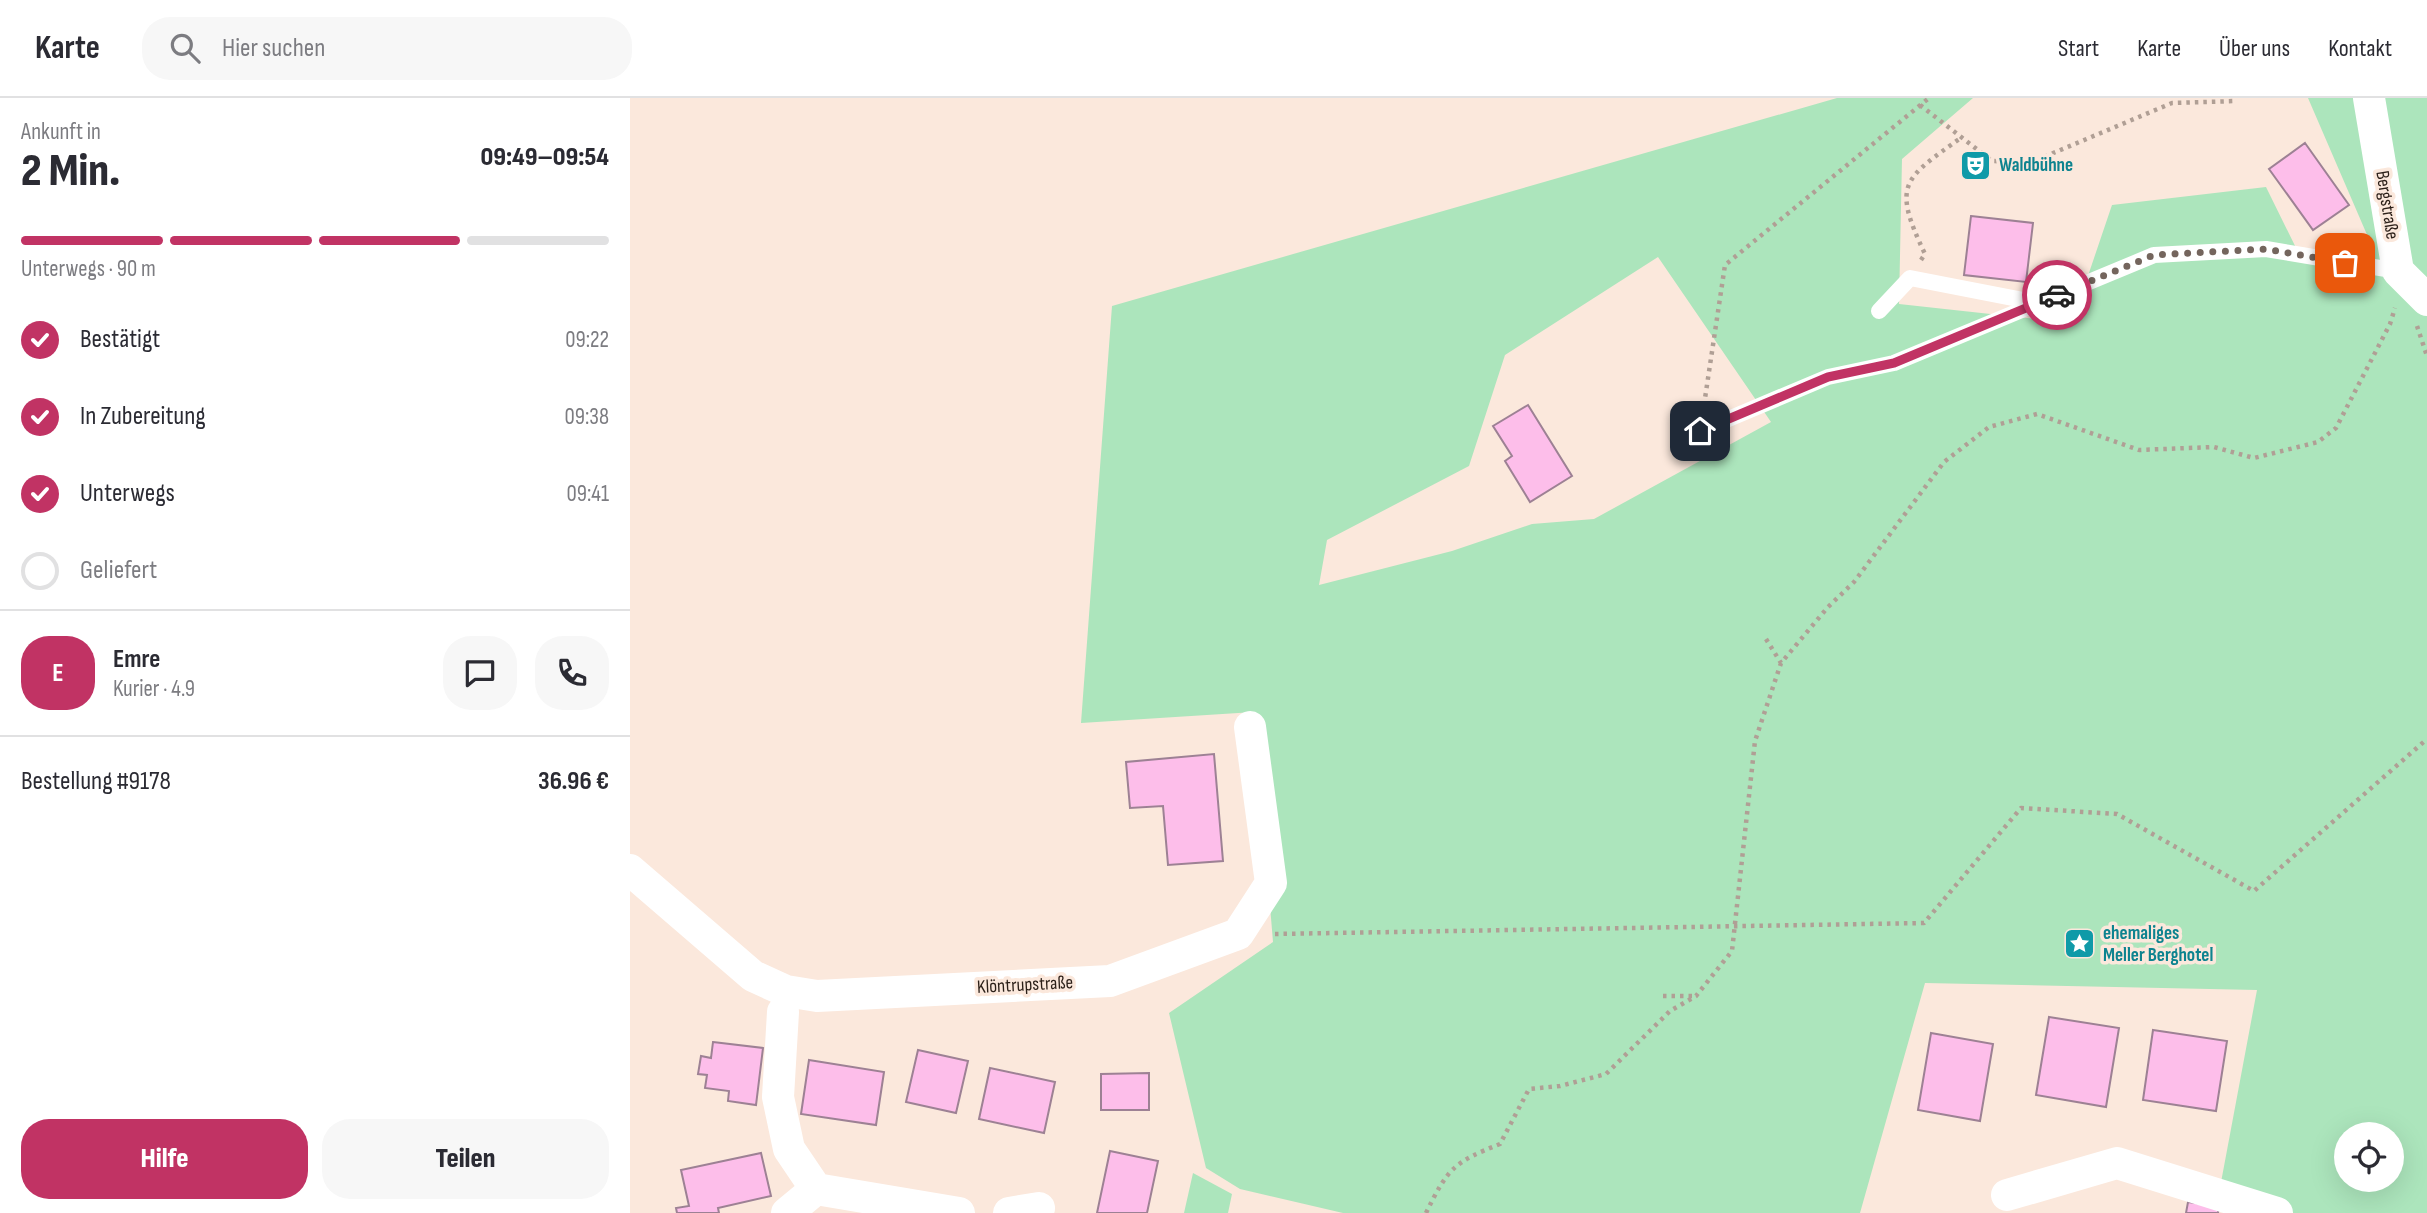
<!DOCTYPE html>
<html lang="de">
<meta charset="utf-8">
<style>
body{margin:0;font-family:"Sofia Sans Condensed",sans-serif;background:#f7f7f7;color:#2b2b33;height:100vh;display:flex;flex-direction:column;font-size:26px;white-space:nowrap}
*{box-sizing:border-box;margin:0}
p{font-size:23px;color:#7c7c81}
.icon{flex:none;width:38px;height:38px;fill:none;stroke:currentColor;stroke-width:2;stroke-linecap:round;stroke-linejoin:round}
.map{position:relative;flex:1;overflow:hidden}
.sheet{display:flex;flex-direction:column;background:#fff;width:630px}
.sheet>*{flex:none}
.buttons{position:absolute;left:1704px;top:1024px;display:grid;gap:14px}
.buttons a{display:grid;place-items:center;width:70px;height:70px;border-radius:50%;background:#fff;box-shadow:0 7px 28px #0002;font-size:35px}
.pin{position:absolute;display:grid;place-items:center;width:60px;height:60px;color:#fff;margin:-30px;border-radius:14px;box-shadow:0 4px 10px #0006}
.courier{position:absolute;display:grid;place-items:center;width:70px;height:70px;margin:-35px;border:5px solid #c13364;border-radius:50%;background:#fff;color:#222;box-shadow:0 2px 9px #0007}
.overview em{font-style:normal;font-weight:800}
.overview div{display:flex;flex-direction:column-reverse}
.overview{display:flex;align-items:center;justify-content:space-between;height:119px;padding:0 21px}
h1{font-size:46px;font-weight:800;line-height:52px}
.bar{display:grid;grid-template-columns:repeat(4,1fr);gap:10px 7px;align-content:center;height:84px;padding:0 21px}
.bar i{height:9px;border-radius:5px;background:#e1e1e2}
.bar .current{background:#c13364}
.bar p{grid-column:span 4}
.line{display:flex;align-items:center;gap:18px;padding:0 21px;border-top:2px solid #e1e1e2}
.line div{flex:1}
.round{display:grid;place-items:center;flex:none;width:74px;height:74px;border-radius:28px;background:#f7f7f7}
ol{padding:0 21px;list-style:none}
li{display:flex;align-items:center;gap:21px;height:77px}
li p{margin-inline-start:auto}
li .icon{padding:7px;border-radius:50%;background:#c13364;color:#fff;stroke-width:4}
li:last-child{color:#7c7c81}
li i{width:38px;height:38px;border:4px solid #e1e1e2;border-radius:50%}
.action{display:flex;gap:14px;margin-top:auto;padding:14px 21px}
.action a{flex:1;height:80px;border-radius:28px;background:#c13364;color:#fff;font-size:28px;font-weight:800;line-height:80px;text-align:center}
.action a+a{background:#f7f7f7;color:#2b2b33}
header{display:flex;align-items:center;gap:42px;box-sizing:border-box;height:98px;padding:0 35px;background:#fff;border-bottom:2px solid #e1e1e2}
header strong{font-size:33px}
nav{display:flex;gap:38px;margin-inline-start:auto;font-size:24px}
.search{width:490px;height:63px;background:#f7f7f7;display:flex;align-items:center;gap:18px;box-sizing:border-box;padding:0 24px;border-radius:28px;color:#7c7c81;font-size:26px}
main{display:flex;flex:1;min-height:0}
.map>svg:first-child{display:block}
.green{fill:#ace5bc;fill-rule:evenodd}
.building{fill:#fdbeea;stroke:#9d8194;stroke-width:2}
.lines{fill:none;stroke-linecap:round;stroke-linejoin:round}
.path{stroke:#b09f95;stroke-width:4.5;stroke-dasharray:3.5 5;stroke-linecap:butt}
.lane{stroke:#fff;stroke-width:16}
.street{stroke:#fff;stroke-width:32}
.done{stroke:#74655d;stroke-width:7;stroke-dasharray:0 12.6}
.route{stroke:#c13364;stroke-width:9}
.labels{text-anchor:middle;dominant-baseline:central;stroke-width:7;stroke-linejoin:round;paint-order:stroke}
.culture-label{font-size:19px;font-weight:bold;fill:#0d838f;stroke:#fbe8dc;text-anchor:start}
.street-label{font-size:19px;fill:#2b1f18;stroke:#fbe8dc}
</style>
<header>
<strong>Karte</strong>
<div class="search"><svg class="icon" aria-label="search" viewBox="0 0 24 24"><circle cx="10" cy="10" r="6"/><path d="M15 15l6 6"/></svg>Hier suchen</div>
<nav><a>Start</a><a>Karte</a><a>Über uns</a><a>Kontakt</a></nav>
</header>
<main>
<section class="sheet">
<div class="overview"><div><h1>2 Min.</h1><p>Ankunft in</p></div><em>09:49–09:54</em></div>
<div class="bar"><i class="current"></i><i class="current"></i><i class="current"></i><i></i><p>Unterwegs · 90 m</p></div>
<ol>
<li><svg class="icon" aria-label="check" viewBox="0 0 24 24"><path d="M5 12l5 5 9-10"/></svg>Bestätigt<p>09:22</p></li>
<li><svg class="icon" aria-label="check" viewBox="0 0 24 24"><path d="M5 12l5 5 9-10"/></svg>In Zubereitung<p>09:38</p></li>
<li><svg class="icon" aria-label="check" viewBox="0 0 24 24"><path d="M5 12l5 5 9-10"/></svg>Unterwegs<p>09:41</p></li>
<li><i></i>Geliefert</li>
</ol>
<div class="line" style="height:126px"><b class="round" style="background:#c13364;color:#fff">E</b><div><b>Emre</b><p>Kurier · 4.9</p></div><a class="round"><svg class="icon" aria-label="chat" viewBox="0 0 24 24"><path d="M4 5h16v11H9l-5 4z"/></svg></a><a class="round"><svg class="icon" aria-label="phone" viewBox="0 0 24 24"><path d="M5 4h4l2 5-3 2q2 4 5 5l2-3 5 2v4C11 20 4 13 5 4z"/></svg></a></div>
<div class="line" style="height:91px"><div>Bestellung #9178</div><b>36.96 €</b></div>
<div class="action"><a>Hilfe</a><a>Teilen</a></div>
</section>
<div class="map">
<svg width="1797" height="1115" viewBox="0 0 1797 1115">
<rect width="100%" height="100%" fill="#fbe8dc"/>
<!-- green -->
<path class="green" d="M1207,0H1343L1272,61L1269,206L1442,225L1482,107L1636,89L1671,160L1741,146L1678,0H1797V1115H1647L1589,1095L1627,892L1295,885L1230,1115H713L610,1091L576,1070L539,915L643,844L624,614L451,625L482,208ZM1028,159L1141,324L964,421L902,426L822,453L689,487L697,442L839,368L875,257ZM1717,1036H1762V1082H1717Z
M563,1075L602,1096L598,1115H554Z"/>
<!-- building -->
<path class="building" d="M1675,45L1719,107L1683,132L1639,71Z
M1341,118L1403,125L1396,184L1334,177Z
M898,307L942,378L900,404L875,363L882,358L863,328Z
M584,656L593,763L538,767L533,708L500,710L496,664Z
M1419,919L1489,930L1476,1009L1406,997Z
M1523,932L1597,943L1586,1013L1513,1002Z
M1301,935L1363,946L1350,1023L1288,1012Z
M83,944L133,950L126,1007L98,1003L99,993L75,990L77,977L68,976L71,958L81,960Z
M288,952L338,963L326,1015L276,1004Z
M179,962L254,974L246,1027L171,1016Z
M360,970L425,984L414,1035L349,1021Z
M519,975V1012H471V976Z
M480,1053L528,1063L517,1115H467Z
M131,1055L141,1098L88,1110L89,1115H47L46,1110L59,1108L51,1072Z
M1558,1104L1589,1108L1588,1115H1556Z"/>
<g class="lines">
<!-- path -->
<path class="path" d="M1290,7L1362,63L1402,64L1542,5L1606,3
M1291,162L1295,156C1261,85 1274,81 1332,39
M1787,228L1797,258
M1074,307L1095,167L1299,0
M1136,541L1151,565
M645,836L1294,825L1391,710L1487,716L1624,793L1797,641
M1033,898H1065
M796,1115C818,1070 824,1064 870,1046L899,991L930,988L976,976L1040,913L1066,898L1102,853L1125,643L1151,565L1198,509L1224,484L1314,364L1359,329L1407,316L1509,352L1584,349L1624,360L1688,344L1706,330L1760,226L1765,210"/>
<!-- lane -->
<path class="lane" d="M1249,213L1280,180L1408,205
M1070,333L1198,279L1264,265L1524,157L1636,151L1768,173"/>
<!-- street -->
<path class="street" d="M1739,0L1768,173L1797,202
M0,772L123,878L156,893L187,898L480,883L608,836L641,785L620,629
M153,914L148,999L159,1051L186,1091
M1377,1097L1487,1065L1647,1115
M157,1115L186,1091L329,1115
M379,1115L409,1110"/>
</g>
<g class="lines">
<!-- done -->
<path class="done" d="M1427,197L1524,157L1636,151L1715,165"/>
<!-- route -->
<path class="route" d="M1070,333L1198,279L1264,265L1427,197"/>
</g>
<!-- icons -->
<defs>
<symbol id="theatre-square" viewBox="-11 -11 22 22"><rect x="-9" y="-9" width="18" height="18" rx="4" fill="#0f9aa8" stroke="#fbe8dc"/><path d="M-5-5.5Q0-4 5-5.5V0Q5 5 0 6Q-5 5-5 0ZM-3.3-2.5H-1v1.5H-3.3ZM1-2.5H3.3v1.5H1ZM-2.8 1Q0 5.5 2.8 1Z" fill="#fff"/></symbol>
<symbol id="sight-square" viewBox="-11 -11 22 22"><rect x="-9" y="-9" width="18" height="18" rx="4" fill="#0f9aa8" stroke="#fbe8dc"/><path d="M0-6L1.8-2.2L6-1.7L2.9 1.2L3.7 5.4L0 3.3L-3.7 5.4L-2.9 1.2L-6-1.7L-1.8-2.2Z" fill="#fff"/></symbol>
</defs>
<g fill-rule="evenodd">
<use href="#theatre-square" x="1328" y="50" width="35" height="35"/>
<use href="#sight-square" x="1432" y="828" width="35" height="35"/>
</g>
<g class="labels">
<!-- culture labels -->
<g class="culture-label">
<text x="1369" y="67">Waldbühne</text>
<text x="1473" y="835">ehemaliges<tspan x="1473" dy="22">Meller Berghotel</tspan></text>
</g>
<!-- street labels -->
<g class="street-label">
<text transform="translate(1757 107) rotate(81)">Bergstraße</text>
<text transform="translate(395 887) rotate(-3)">Klöntrupstraße</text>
</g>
</g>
</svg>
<div class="buttons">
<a><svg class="icon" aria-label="locate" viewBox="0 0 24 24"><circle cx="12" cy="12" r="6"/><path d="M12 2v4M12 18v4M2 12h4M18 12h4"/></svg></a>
</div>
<div class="pin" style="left:1715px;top:165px;background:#ea580c"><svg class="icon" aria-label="bag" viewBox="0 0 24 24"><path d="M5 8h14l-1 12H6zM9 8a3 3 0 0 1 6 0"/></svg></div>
<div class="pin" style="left:1070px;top:333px;background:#1f2937"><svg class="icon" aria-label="home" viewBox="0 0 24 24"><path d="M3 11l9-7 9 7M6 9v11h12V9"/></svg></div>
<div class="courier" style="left:1427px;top:197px"><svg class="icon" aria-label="car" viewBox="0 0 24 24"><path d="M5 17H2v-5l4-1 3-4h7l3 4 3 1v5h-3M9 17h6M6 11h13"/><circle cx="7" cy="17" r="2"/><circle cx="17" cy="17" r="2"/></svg></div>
</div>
</main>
